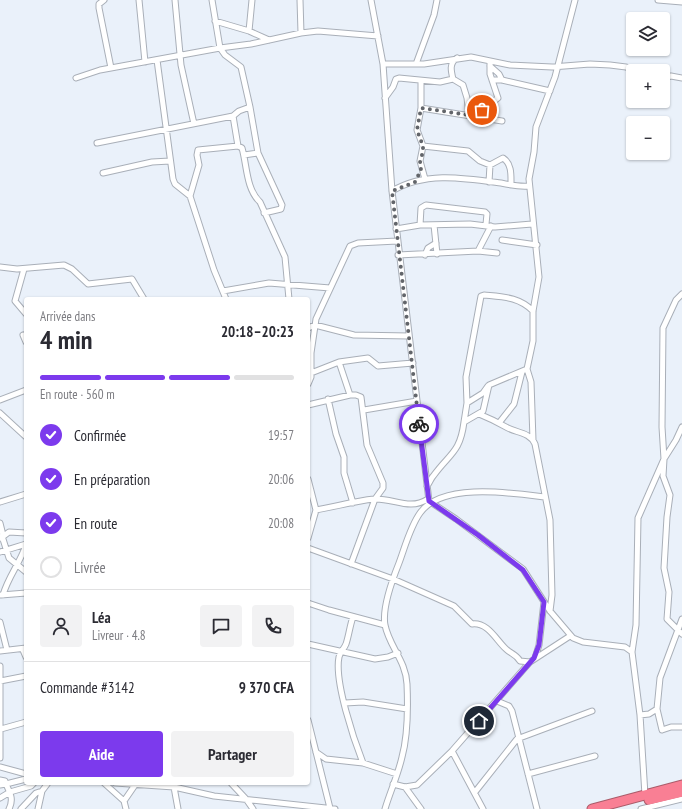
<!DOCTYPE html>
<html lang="fr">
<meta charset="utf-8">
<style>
body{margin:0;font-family:"PT Sans Narrow",sans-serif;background:#f2f2f3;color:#2b2b33;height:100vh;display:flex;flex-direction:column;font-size:15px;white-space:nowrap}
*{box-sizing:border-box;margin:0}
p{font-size:13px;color:#7c7c81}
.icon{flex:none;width:22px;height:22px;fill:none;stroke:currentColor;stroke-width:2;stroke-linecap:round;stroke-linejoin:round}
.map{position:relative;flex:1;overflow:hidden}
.side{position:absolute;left:24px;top:297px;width:286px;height:488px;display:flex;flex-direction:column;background:#fff;border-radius:4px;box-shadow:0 1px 3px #0004}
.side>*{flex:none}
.buttons{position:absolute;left:626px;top:12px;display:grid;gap:8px}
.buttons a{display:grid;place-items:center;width:44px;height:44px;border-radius:4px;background:#fff;box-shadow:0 1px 3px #0004;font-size:20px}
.pin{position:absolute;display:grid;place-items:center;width:34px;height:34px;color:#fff;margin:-17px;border:2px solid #fff;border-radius:50%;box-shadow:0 1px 4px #0007}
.courier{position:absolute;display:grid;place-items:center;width:40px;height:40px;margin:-20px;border:3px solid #7c3aed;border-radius:50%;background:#fff;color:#222;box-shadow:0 1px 5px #0007}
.overview em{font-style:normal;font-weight:600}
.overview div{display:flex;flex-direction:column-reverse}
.overview{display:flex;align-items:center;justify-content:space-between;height:68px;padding:0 16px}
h1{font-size:26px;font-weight:600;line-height:30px}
.bar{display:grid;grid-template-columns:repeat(4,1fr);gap:6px 4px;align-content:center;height:48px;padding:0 16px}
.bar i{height:5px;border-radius:3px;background:#e1e1e2}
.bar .on{background:#7c3aed}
.bar p{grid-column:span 4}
.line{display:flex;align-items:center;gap:10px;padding:0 16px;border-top:1px solid #e1e1e2}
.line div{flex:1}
.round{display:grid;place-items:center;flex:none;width:42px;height:42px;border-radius:4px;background:#f2f2f3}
ol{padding:0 16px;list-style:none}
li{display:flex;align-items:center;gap:12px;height:44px}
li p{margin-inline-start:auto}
li .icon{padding:4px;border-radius:50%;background:#7c3aed;color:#fff;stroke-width:4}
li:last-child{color:#7c7c81}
li i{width:22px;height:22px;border:2px solid #e1e1e2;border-radius:50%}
.cta{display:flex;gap:8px;margin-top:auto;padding:8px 16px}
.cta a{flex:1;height:46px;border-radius:4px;background:#7c3aed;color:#fff;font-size:16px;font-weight:600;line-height:46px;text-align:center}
.cta a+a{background:#f2f2f3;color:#2b2b33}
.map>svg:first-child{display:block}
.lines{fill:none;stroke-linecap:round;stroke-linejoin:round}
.street-casing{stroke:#a9afb8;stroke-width:7}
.highway-casing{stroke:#aa5c6a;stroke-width:11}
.street{stroke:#fff;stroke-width:5}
.highway{stroke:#f97f94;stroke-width:9}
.done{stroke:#62656a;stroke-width:4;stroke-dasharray:0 7.2}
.route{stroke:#7c3aed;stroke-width:5}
</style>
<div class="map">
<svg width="682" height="809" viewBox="0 0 682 809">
<rect width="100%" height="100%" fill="#eaf1fa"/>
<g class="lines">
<defs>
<path id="street" d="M104,0L99,4V8L111,68
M139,0L145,62
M175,0L181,65L194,124
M212,0L220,48L251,44L301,33L318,31L378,36
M252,0L249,31L269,40
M300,0L301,33
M371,0L383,64L392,191L429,501L456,519L523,569L550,611L573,638L583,642L625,647L632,652L640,715L645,795
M658,0L682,2
M215,21L249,31
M457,58C449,63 451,71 453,79L463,85L467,98L469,115L485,108L498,98L490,74V61
M157,60L173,179L175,184L190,196L214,270L226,299
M383,64H424L471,57L510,65L552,67L590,64L610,65L626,67L635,71
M416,64L434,15L437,0
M490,66L499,74L502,80
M76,78L100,70L220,48L225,55L241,67L250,107L239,111L233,116L238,146L198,150L197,155L199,165L190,196
M663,78L671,76L682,78
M492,80H502L550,91
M421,81V108L417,130L423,146L420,161L425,179
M385,98L393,87L396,79L399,78L440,82L453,79
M468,104L482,110L490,119
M250,107L258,153L282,205L281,209L264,213
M421,108L502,121
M97,143L233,116
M238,146L242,148C247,165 246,189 260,202L285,257L289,299
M423,146L468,151L480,161L490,165
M244,155L258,153
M103,173L152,162L170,161
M489,182L490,165L503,158C512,164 511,175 511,185
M392,191C425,171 465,178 501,183C510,185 519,187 529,186
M420,225L421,208L426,205L485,212L487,214L486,224
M434,225L437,254
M396,229L420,225L470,224L495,227L532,224
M502,240L537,245
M478,251L491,226
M398,255L478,251L497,253
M425,255L428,248L436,243
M0,267L17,269L64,265L72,269L88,284L132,279L144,299
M24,269L15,301L26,314
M223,291L269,283L330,288
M308,328L315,325L354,335L409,336
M23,335L26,342
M339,362L350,395
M527,369L531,382L533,440
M311,373L339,362L368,358L378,366L413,363
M308,384L311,377V353L316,319L350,246L358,243L397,241
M328,399L336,434L344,457V473L353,503
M0,400L26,390
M467,403L466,377L481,296L484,295C504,297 519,297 533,311
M308,405L350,395H356L361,397L367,445L383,483V488L375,499L351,564
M364,410L417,401
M0,413L26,437
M479,414C489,418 497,422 506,427C516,433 530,432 535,444L550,520L552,595L550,611
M464,422L467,403L483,393L488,386
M499,423L514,404L522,372
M682,427L676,440L664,459L663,476L670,495L667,517L664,568L669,592L667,619L682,634
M308,479L316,510L308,538
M427,486C430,482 431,478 434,475C450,453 460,453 464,422L483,411L489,385L527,369L533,341V311L539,277L529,179L534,152L536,127L555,77L575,0
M0,502L26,494
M316,510C334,507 355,501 374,499C394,498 409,511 428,499
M0,523L3,535
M2,536L9,558L26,572
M1,538L9,532L26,533
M308,548L393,579L454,606L472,624C488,622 496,640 506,649C511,654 516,654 520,661L530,662
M0,552L26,544
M1,595L26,593
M3,595C8,577 20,563 26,545
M308,603L329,610L385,625
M353,617C350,625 349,635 346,644C344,649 340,652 339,657C334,681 354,740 363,763
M0,622L7,650
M308,644L375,659L388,657L398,653
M23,650L26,657
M0,651L26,648
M632,652L636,625L638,518L664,459L662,427L663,328L676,300L682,294
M535,658L539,645L544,602
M0,666V758
M0,681L26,676
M497,701L509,706L512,711L537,809
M345,703L363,702L407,709
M657,709L662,730L671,727H682
M640,715L649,714L657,709L660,678L682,619
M308,720L330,808
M1,729L26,722
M452,751L483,809
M316,752L326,759L363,763L397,774
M0,767L26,774
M528,774L595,756
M0,780L5,781L6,784L26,779
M104,783L124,801L126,809
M115,783L174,787L214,796L335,809
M231,783L246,799L253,809
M393,784L405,787L417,785L452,751L530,662L570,636
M0,785L6,784C10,793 14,799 9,809
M174,787L178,809
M405,787L421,809
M475,792L517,739L592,711
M0,798L10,792L31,786L34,783
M124,801L135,785
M21,809L36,793L42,791
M38,809L42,791L48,783
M385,809C390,792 398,775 402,757C408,735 408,707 407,684C406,661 389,646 385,625C382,609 393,578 399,563C405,547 410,527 420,513C442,482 512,493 545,497
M641,809L682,799"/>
<path id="highway" d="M649,800L682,792
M592,809L682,785"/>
</defs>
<!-- street casing -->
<use href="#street" class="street-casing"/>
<!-- highway casing -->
<use href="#highway" class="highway-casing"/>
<!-- street -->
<use href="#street" class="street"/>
<!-- highway -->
<use href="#highway" class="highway"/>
</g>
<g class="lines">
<!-- done -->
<path class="done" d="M419,424L392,191L415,182L421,170L420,161L423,152V146L417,130L421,108L469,115L482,110"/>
<!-- route -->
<path class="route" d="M419,424L429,501L478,535L523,570L544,602L539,645L534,658L479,721"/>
</g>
</svg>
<div class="buttons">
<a><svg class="icon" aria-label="layers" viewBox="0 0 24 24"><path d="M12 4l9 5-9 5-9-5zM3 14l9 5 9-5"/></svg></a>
<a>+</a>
<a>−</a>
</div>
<div class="pin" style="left:482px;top:110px;background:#ea580c"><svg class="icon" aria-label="bag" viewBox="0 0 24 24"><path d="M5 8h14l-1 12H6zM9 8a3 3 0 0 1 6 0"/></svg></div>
<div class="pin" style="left:479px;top:721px;background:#1f2937"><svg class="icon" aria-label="home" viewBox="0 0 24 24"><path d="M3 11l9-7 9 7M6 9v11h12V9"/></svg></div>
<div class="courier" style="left:419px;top:424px"><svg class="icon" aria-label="bike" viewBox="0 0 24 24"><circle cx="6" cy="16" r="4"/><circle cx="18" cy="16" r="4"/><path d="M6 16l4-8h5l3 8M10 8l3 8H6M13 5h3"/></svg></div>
<section class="side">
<div class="overview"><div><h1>4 min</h1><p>Arrivée dans</p></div><em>20:18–20:23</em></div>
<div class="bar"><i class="on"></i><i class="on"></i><i class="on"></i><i></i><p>En route · 560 m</p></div>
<ol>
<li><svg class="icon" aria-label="check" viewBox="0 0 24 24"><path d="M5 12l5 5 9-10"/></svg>Confirmée<p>19:57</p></li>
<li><svg class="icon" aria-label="check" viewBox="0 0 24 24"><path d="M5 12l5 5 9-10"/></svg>En préparation<p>20:06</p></li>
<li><svg class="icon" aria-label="check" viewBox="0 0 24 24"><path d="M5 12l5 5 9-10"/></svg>En route<p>20:08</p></li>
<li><i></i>Livrée</li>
</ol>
<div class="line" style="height:72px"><a class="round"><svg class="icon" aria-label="person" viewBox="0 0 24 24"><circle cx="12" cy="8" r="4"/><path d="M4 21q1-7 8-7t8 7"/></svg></a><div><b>Léa</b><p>Livreur · 4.8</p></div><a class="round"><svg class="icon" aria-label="chat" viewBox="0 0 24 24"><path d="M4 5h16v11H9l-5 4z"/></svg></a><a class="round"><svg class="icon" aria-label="phone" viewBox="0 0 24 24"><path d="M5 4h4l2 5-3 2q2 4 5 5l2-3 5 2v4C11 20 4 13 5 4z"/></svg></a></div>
<div class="line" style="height:52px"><div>Commande #3142</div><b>9 370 CFA</b></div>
<div class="cta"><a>Aide</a><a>Partager</a></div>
</section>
</div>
